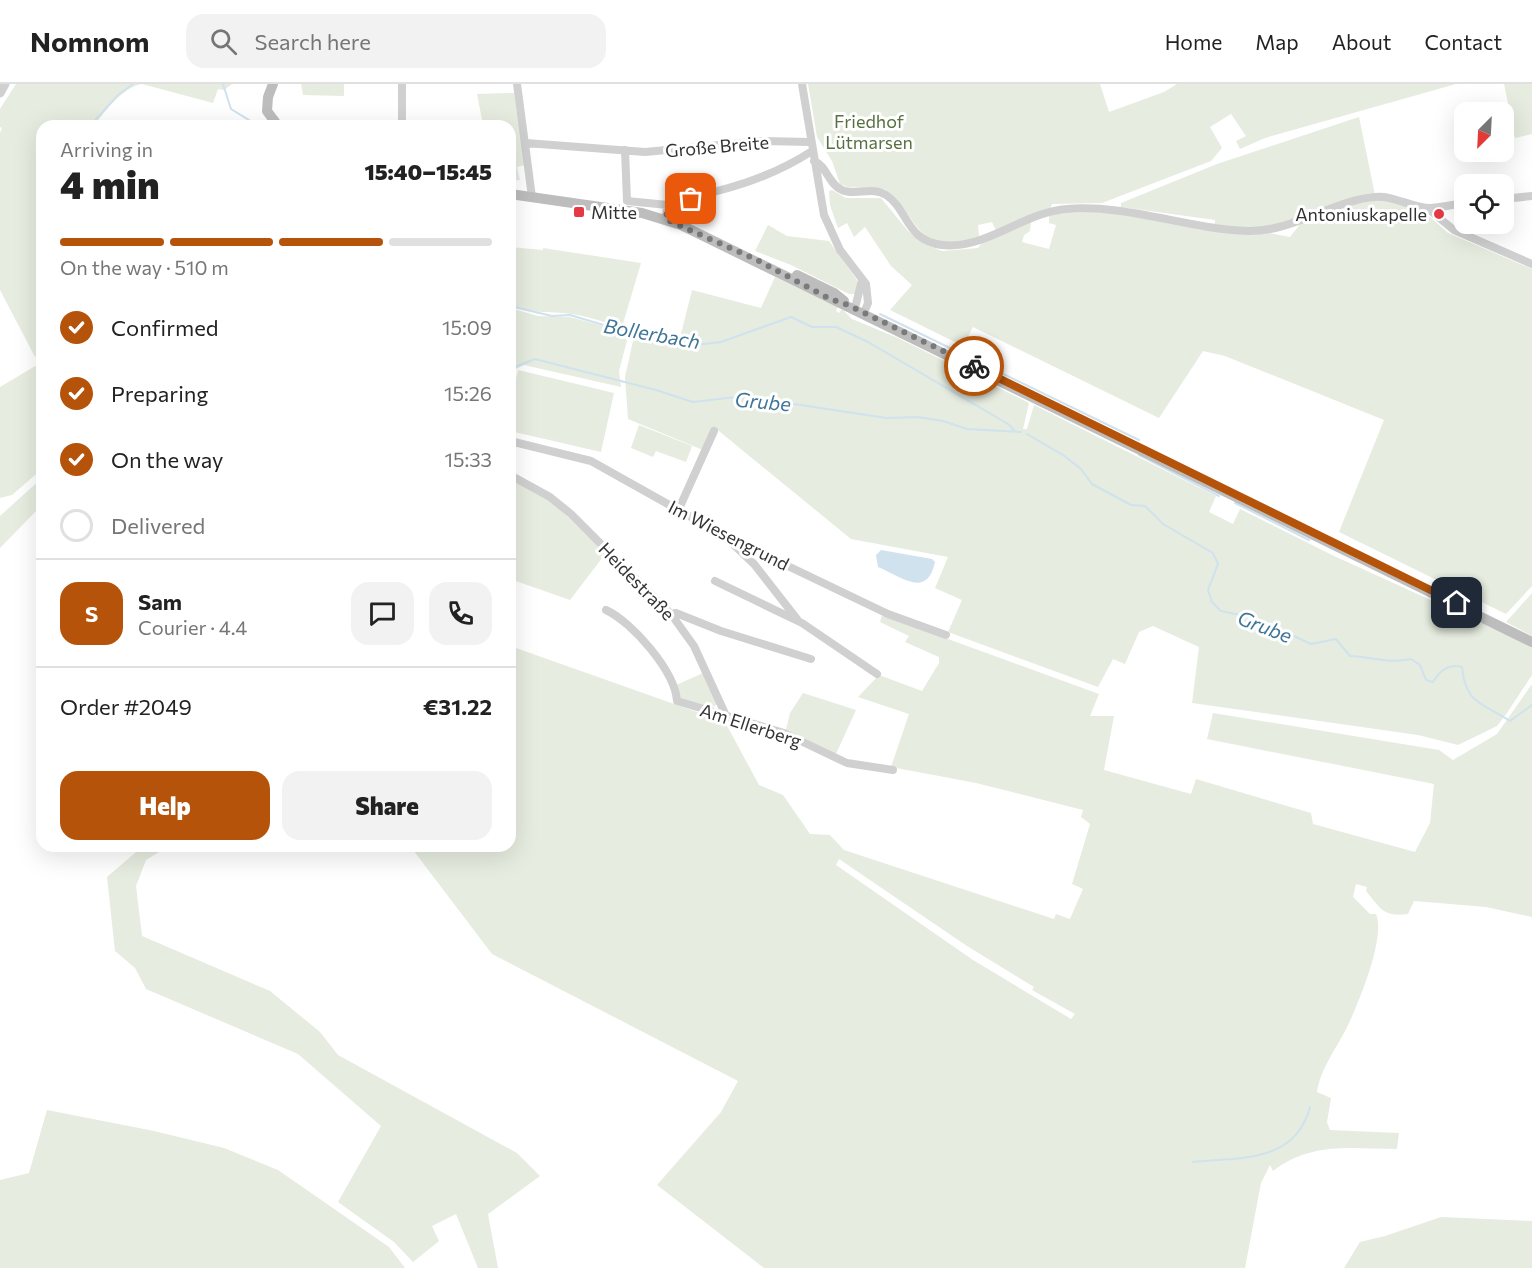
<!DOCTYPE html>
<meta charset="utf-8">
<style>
body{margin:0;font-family:Commissioner,sans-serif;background:#f2f2f2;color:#222;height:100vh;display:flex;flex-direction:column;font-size:22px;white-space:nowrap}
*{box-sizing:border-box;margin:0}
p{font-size:20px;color:#767676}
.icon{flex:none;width:33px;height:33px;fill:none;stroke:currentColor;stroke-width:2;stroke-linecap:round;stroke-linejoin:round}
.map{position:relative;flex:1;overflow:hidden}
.details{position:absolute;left:36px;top:36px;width:480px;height:732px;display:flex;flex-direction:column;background:#fff;border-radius:18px;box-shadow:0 6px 24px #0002}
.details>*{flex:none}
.needle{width:39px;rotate:204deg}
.controls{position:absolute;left:1454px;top:18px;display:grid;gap:12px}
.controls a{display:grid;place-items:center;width:60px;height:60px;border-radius:12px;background:#fff;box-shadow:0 6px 24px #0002;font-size:30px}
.pin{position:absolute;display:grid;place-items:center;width:51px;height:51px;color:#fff;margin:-26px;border-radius:12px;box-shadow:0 3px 9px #0006}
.courier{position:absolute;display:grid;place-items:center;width:60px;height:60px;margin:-30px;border:4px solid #b45309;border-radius:50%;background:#fff;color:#222;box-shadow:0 2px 8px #0007}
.summary em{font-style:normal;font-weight:800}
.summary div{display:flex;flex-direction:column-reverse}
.summary{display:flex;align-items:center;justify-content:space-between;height:102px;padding:0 24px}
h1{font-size:39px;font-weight:800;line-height:45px}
.bar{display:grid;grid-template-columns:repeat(4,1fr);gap:9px 6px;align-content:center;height:72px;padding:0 24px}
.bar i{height:8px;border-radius:4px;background:#e0e0e0}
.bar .selected{background:#b45309}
.bar p{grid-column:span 4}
.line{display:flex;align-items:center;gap:15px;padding:0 24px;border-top:2px solid #e0e0e0}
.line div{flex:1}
.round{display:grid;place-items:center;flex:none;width:63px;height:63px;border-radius:18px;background:#f2f2f2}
ol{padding:0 24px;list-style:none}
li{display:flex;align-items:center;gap:18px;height:66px}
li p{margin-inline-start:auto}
li .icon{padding:6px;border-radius:50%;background:#b45309;color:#fff;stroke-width:4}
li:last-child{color:#767676}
li i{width:33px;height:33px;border:3px solid #e0e0e0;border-radius:50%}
.primary-button{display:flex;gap:12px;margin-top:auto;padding:12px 24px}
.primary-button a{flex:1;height:69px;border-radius:18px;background:#b45309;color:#fff;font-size:24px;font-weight:800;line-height:69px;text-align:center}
.primary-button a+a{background:#f2f2f2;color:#222}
header{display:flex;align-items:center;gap:36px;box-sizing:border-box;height:84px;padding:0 30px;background:#fff;border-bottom:2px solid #e0e0e0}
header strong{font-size:28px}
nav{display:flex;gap:33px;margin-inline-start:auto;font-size:21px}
.search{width:420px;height:54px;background:#f2f2f2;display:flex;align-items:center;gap:15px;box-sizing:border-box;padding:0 21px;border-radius:18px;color:#767676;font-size:22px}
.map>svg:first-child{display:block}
.green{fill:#e6ecdf;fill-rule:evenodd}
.water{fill:#cfe2ee}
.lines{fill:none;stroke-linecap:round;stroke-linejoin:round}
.stream{stroke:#cfe2ee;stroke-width:2}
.minor{stroke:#d0d0d0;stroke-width:8}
.tertiary{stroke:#d0d0d0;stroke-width:9}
.secondary{stroke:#bdbdbd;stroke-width:10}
.done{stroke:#7a7a7a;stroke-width:6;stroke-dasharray:0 10.8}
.route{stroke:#b45309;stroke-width:8}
.poi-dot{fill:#e63946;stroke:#fff;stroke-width:2}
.labels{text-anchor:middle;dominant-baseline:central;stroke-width:6;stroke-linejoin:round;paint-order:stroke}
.park-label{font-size:18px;fill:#56703f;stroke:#fff}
.street-label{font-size:18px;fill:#333;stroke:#fff}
.poi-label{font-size:18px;fill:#333;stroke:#fff;text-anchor:start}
.water-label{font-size:20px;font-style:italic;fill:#3f7597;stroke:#fff}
</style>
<header>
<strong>Nomnom</strong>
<div class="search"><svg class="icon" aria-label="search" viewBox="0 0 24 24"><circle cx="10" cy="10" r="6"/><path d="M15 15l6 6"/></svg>Search here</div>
<nav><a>Home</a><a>Map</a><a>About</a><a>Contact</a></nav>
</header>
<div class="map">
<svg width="1532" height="1184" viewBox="0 0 1532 1184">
<rect width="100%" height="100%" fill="#fff"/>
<!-- green -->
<path class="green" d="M16,0H142C123,3 104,28 94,42H42V270L35,273L0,206V49L2,44L0,43V25Z
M142,0H232L224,6L218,5L213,19Z
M301,0H344V12L303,11Z
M808,0H1100L1109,28L1164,8L1177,0H1456L1265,54L1240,65L1236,57L1246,52L1231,30L1210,43L1222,64L1211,77L1102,119L1052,120L1050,126L996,147L992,138L978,141L979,152C916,176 920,133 885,105L848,103L840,100L832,77L817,53Z
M1504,0H1532V50L1515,54Z
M514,9L525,81L517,83L520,96L510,97V42H468L483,41L477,10Z
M1359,33L1375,111L1274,142L1251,145L1215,140V136L1121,123V119L1217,80Z
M832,106L846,114H881L908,147L924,160L942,167L978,164L985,155L1031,137L1030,147L1024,151L1022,158L1049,165L1056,141L1049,139V131C1115,121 1184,140 1249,151L1269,149L1290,153L1301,139L1356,120L1378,116L1393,117L1420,124L1448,149L1532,185V502L1506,530L1339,448L1384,336L1225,272L1203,267L1159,334L973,243L963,262L890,226L912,201L891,182L865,143L854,153L847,139L838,144L830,121L829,107Z
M768,141L787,152L829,157L857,196L859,203L856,210H849L791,181L755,167Z
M510,163L543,166V164L641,179L622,243C606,239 588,232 571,230C549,227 531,230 510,220Z
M775,193L838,223L836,227L839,229L842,225L852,235L898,254L1029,319L1023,345H1027L1034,321L1216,412L1209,428L1233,440L1240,425L1334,472L1532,562V591L1507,629L1497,642L1458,661L1418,651L1192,619L1199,563L1153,542L1139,548L1125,580L1113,575L1098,603L948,548L962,516L935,504L948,473L851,455L714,343L703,366L628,335L625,293L635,248L679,258L692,206L761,224Z
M510,224L538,232L570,233L629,249L619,287L621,303L524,281L510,288L515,257L510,256Z
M42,278V385L12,411L0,414V303Z
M518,286L614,309L601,368L510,347V320Z
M639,341L692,362L686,378L656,367L653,373L631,364Z
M42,394V421L0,464V432Z
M510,394L549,415L606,469L570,516L510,495Z
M1532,509V552L1506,538Z
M882,531L1099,610L1090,632H1114L1104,686L1191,710L1196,695L1311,729L1313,740L1415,768L1430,739L1434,700L1207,655L1213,629L1439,666L1453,676L1497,650L1532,600V833L1486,823L1414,817L1408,830C1383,833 1381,825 1366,807L1367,803L1356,800L1353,813L1370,830H1376C1386,853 1359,918 1348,941C1337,964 1321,983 1317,1008L1331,1014L1327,1038L1330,1046L1399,1049L1397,1065C1350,1065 1313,1057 1273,1087L1270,1081L1261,1099L1245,1184H764L657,1101L721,1028L738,997L492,870L410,762H510V565L516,564L725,638L759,701L783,711L810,750L830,751L844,766L1054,835L1056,830L1070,835L1083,805L1072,800L1090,740L1081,733L1083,726L976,699L891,683L909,630L858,613L879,591L922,607L939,579V573L905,558L909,552L880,538ZM839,775L967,862L1034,903L1032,906L1075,930L1071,935L973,876L836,781Z
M703,589L717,620L711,625L681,615L674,602Z
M803,609L856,626L836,670L786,646L790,629Z
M143,762H169L146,776L136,802L142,852L270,907L320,948L338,971L517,1069L540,1092L488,1130L498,1184H478L456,1130L432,1142L439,1157L413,1178L394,1158L338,1118L381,1042L298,970L146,905L135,884L115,867L107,793Z
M47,1026L154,1047L224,1064L278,1086L389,1163L405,1184H0V1096L29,1089Z
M1441,1133L1532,1137V1184H1344L1360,1158L1385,1152Z"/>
<!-- water -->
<path class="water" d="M881,466L932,475L935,478C927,515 902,493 878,483L876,471Z"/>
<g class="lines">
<!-- stream -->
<path class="stream" d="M223,0L231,25L257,41
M90,42L118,11L133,0
M510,222L552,232L570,231L634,250L695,261L721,258L791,233L812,243H836L868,258L1008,340L1014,346
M880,230L1139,356
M510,285L535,275L656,306L693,318L736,313L768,316L886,334L918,333L943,337L967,345L1021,348
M1027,350L1063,371L1081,385L1092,400L1131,421L1145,422L1163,440L1213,469L1218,480L1208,506L1212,518L1221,527L1255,534L1311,560L1336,555L1350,572C1372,573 1390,580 1411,575L1420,581L1426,596L1433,598C1440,587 1448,579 1462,583C1465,619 1482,619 1510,637L1532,621
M1139,371L1219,412
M1235,419L1309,456
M1193,1078C1242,1073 1295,1079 1310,1023"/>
<!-- minor -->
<path class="minor" d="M517,0L532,113
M802,0L824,131L840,166L866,200L868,219L864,229
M264,42L275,36
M402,42V0
M526,59L645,68L763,57L810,58
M625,66L627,117L668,121
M814,77C827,82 828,100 842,106C855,112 873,102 886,111C908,125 906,157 942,161C986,166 1023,128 1067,125C1128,120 1187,145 1248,147C1293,148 1331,117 1375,113C1393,111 1410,123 1428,124C1439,124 1452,121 1464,119
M1503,115L1532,112
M1427,124L1454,146L1532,180
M665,135L668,121L674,117C723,107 769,95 812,67
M855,224L862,196
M510,357L591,377L723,451L888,530L946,551
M510,391L550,413L571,430L671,530L694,562L727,634
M678,427L714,347
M731,458L754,480L797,535
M715,497L802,539L877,590
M606,526C632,538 675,587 677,617L784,649L847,679L893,686
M671,530L676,529L721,547L811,575"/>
<!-- tertiary -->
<path class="tertiary" d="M0,9L5,0"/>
<!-- secondary -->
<path class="secondary" d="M273,0L268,13L267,27L278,42
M510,110L642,129L681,141L1532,558
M797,191L834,209L844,217"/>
</g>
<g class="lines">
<!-- done -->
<path class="done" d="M691,115L670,120L665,135L755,175L830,215L848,221L974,282"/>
<!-- route -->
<path class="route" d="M974,282L1457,519"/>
</g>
<!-- markers -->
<g class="poi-dot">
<rect x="573" y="122" width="12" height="12" rx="3"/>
<circle cx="1439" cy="130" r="6"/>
</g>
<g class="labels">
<!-- park labels -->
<g class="park-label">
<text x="869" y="37">Friedhof<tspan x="869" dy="21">Lütmarsen</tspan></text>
</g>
<!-- street labels -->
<g class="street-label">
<text transform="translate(717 62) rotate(-5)">Große Breite</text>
<text transform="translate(729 451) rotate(27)">Im Wiesengrund</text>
<text transform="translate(637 497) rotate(46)">Heidestraße</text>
<text transform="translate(751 641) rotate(18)">Am Ellerberg</text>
</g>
<!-- poi labels -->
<g class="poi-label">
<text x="591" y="128">Mitte</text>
<text x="1427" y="130" text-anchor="end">Antoniuskapelle</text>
</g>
<!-- water labels -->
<g class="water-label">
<text transform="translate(652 249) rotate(10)">Bollerbach</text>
<text transform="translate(763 317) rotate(5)">Grube</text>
<text transform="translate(1265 542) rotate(21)">Grube</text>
</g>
</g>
</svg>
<div class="controls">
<a><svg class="needle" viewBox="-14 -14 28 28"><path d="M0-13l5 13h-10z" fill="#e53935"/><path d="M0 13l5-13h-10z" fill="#767676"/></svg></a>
<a><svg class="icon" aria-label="locate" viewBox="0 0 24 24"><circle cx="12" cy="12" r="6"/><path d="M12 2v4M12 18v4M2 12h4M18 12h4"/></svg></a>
</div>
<div class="pin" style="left:691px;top:115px;background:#ea580c"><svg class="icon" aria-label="bag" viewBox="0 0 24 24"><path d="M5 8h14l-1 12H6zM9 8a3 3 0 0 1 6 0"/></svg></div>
<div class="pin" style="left:1457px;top:519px;background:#1f2937"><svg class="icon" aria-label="home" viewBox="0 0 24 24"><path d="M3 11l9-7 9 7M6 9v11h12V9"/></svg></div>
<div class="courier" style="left:974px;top:282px"><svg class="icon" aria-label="bike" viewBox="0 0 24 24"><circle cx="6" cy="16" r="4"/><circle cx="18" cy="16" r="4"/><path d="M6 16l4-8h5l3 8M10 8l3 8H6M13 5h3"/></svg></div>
<section class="details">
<div class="summary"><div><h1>4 min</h1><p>Arriving in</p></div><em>15:40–15:45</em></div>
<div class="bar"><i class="selected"></i><i class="selected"></i><i class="selected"></i><i></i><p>On the way · 510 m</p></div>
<ol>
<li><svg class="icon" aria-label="check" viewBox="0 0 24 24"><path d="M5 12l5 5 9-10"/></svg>Confirmed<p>15:09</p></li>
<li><svg class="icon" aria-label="check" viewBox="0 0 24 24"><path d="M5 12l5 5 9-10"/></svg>Preparing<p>15:26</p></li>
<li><svg class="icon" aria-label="check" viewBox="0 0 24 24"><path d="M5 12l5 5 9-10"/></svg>On the way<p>15:33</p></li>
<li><i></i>Delivered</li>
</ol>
<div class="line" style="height:108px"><b class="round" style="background:#b45309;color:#fff">S</b><div><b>Sam</b><p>Courier · 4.4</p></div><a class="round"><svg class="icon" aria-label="chat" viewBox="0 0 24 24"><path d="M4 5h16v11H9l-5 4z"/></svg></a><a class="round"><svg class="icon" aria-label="phone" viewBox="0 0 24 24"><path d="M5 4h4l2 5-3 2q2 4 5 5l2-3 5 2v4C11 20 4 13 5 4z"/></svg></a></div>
<div class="line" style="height:78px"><div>Order #2049</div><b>€31.22</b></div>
<div class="primary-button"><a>Help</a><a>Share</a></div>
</section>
</div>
